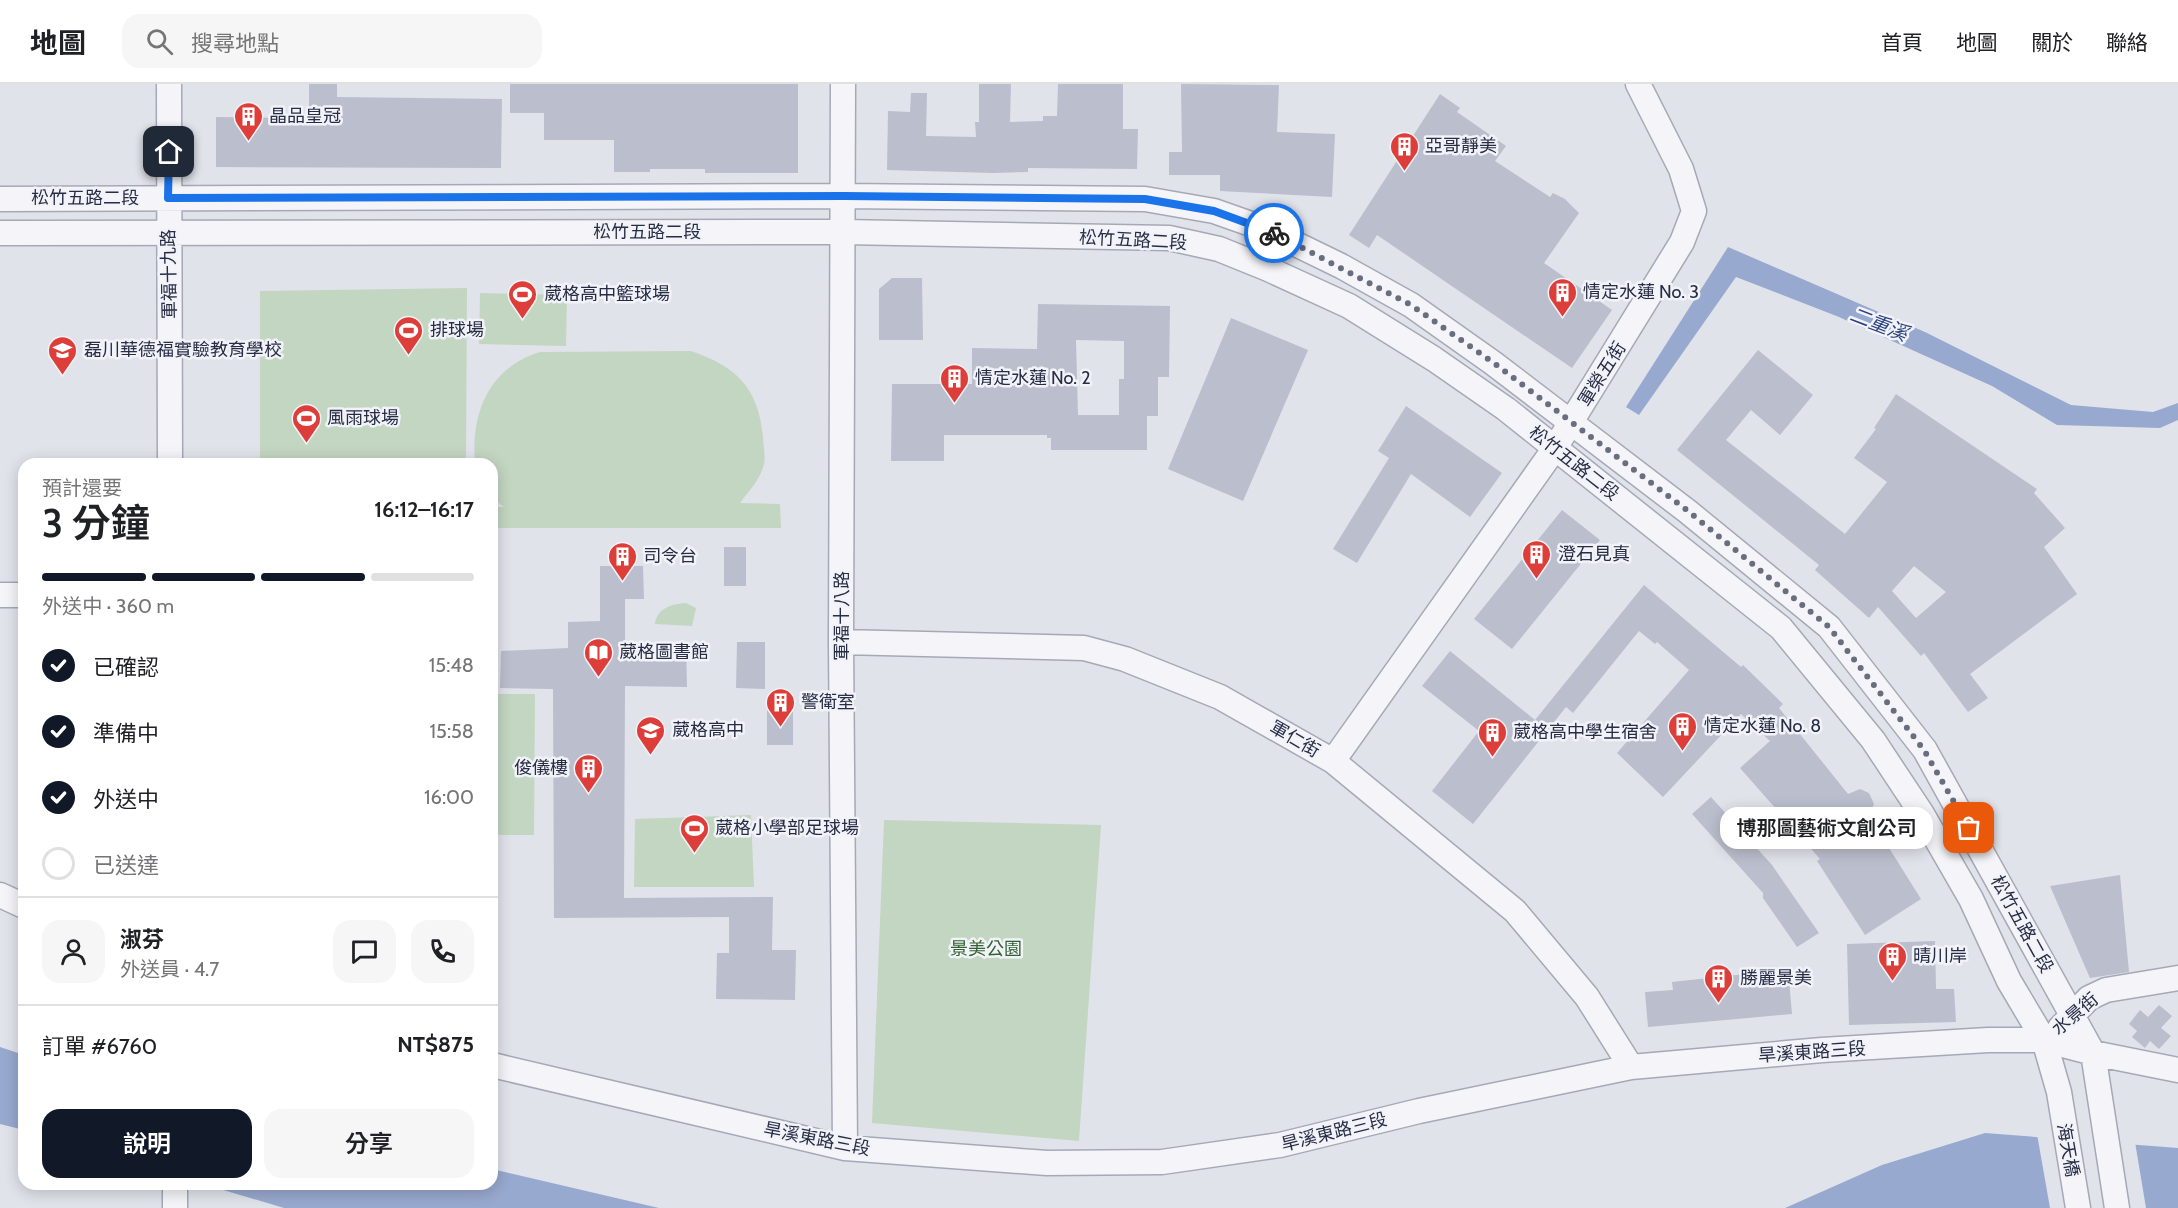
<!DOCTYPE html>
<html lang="zh-TW">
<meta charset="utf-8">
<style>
body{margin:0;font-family:Cabin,"Noto Sans TC",sans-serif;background:#f6f6f6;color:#202124;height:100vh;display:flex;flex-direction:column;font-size:22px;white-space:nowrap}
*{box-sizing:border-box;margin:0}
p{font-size:20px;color:#757577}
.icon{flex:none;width:33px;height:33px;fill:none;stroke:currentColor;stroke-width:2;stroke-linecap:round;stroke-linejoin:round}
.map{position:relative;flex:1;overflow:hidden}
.sheet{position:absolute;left:18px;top:374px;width:480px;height:732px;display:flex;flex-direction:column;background:#fff;border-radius:18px;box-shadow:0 3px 15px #0003}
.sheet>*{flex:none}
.pin{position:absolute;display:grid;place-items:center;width:51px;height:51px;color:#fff;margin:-26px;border-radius:12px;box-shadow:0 3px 9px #0006}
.courier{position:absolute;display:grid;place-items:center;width:60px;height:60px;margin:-30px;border:4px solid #1a73e8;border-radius:50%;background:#fff;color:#222;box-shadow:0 2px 8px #0007}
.bubble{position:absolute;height:42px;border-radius:18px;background:#fff;box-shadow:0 3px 15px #0003;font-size:20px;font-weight:600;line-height:42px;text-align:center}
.head em{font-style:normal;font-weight:600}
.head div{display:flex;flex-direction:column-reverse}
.head{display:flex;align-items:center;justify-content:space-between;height:102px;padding:0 24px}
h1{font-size:39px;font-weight:600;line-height:45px}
.bar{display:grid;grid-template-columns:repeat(4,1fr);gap:9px 6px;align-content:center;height:72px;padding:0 24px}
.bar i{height:8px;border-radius:4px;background:#e0e0e0}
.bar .selected{background:#111827}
.bar p{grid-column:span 4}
.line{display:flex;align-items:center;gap:15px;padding:0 24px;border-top:2px solid #e0e0e0}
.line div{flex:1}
.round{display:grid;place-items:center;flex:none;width:63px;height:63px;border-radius:18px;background:#f6f6f6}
ol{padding:0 24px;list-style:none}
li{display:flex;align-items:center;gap:18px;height:66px}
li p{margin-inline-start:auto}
li .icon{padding:6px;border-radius:50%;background:#111827;color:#fff;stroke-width:4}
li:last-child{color:#757577}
li i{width:33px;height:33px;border:3px solid #e0e0e0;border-radius:50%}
.action{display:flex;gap:12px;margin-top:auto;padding:12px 24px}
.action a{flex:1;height:69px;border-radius:18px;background:#111827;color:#fff;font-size:24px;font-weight:600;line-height:69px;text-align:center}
.action a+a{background:#f6f6f6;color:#202124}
header{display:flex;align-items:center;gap:36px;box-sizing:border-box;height:84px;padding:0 30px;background:#fff;border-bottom:2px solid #e0e0e0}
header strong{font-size:28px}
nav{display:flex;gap:33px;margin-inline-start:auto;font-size:21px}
.search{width:420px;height:54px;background:#f6f6f6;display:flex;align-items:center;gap:15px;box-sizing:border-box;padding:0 21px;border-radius:18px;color:#757577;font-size:22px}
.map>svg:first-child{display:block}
.green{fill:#c3d6c1}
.water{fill:#98a9cf}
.pier{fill:#e1e3eb}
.building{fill:#bbbecc;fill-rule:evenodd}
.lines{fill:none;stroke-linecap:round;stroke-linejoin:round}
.minor-casing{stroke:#a5a9b6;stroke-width:27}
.minor{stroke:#f5f5f9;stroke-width:24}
.done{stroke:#686d7f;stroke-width:6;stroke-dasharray:0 10.8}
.route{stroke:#1a73e8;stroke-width:8}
.labels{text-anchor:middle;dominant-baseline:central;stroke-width:5;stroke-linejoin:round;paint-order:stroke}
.poi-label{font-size:18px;fill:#272d45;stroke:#f1f3f8;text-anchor:start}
.street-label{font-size:18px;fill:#272d45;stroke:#f1f3f8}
.park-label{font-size:18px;fill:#336333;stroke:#f1f3f8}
.water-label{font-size:20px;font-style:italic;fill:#2c427e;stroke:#f1f3f8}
</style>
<header>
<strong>地圖</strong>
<div class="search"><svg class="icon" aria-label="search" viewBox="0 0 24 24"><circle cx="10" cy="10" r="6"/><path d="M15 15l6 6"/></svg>搜尋地點</div>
<nav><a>首頁</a><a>地圖</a><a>關於</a><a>聯絡</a></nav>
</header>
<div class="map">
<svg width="2178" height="1124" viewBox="0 0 2178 1124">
<rect width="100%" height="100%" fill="#e1e3eb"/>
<!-- green -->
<path class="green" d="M467,204L466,379H260V207Z
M480,209L567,211L566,262L479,260Z
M691,267C737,283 758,303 763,353C763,361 766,372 764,380C760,396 749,407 740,419L780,420L781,444H492V423H504L492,414V380L475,379C471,330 488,284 540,268Z
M686,519L696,524L692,542L655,540C657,524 672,520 686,519Z
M492,610H535L534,751H492Z
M751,731L754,803H634L635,735Z
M884,736L1101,741L1079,1057L872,1039Z"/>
<!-- water -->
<path class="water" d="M1728,163L1925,248L2071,321L2153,328L2178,319V336L2160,344L2057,341L1992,302L1839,233L1736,193L1639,331L1626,323Z
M0,963L24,971V1046L0,1040Z
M1985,1049L2178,1064V1124H1785L1882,1081Z
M492,1085L659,1124H284L203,1100H492Z"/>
<!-- pier -->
<path class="pier" d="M2037,1050L2135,1058L2146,1124H2050Z"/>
<!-- building -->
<path class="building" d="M309,0H337V13L502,15L501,84L216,83V33L309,34Z
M510,0H798V89H705V85H650V88H614V56H544V29H510Z
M979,0H1011L1010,38L1043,37V32H1057L1058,0H1123V45H1138L1137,85L1028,84V88L993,89L887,86L888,27L910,28L911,9H927L926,52L976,53L975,38H979Z
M1181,0L1279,1L1277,48L1335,50L1332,113L1220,107V91H1169V68H1182Z
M1440,10L1460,24L1457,28L1506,62L1495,77L1550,113L1553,109L1565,115L1579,129L1544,179L1612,226L1572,284L1377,151L1369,164L1349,151Z
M892,194H922L923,256H879V205Z
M1038,220L1170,222L1169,293H1158V332H1147V366H1051V354H1047V351H944V377H891L892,300H972V264L1037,265ZM1076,256L1124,257V295H1119V331H1078Z
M1231,234L1308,266L1243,417L1168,385Z
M1758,266L1813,311L1780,351L1751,326L1726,356L1845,450L1887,398L1854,374L1876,345L1874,344L1896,310L2037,405L2034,409L2065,444L2044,463L2077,510L1970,590L1988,614L1968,628L1924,569L1921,572L1878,523L1869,534L1815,486L1819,481L1677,366ZM1914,482L1946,508L1916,534L1892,507Z
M1406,322L1502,389L1470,433L1411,390L1357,479L1333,465L1389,374L1378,367Z
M1562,426L1600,456L1512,565L1474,535Z
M724,463H746V502H724Z
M600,482H643L644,515H625V560L686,559L687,603L625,602L624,814L773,813L772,866H796L795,916L716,915L717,869H729V833L554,834L553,605L500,604L501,567L568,564V538L600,537Z
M1644,501L1741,583L1743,581L1783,620L1779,624L1848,710L1860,705L1869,709L1874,720L1869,732L1921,815L1865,851L1817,777L1820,775L1740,684L1770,657L1741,630L1663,713L1617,669L1689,586L1657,558L1655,560L1639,547L1573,629L1566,623L1473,740L1432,707L1479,647L1422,602L1450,567L1535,636Z
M737,558H765V605L736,604Z
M767,626H793V661H767Z
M1711,713L1772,781L1819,849L1797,863L1763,814V809L1692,730Z
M2120,791L2129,888L2090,894L2050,802Z
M1935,857L1936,905H1954L1956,938L1849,941L1847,860Z
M1772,887L1773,897L1789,896L1792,930L1648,943L1645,908L1673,906L1672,898Z
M2159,921L2172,932L2161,944L2171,952L2159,965L2150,957L2145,964L2132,953L2137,947L2129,940L2140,926L2148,933Z"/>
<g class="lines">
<defs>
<path id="minor" d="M169,0L170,380
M843,0L841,558L845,1064
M0,115L844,112L1145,115L1214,127L1265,145L1341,182L1411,221L1493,279L1687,427L1829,543L1925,666L2093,969L2117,1124
M0,149L843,148L1169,154L1219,165L1266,184L1349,222L1434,275L1506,325L1781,544L1873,656L1922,730L1971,815L2009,897L2044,956L2059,1008L2078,1124
M0,511H24
M841,558L1084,564L1125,575L1220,613L1333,677L1515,827L1587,913L1631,983
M1333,677L1555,364L1682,158L1694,127L1681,85L1638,0
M0,811L24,822
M2060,944L2089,914L2106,906L2178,894
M492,981L845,1064L1047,1079L1162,1078L1280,1061L1419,1027L1631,983L1822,966L1988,956H2044L2093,969L2178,986
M175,1100V1124"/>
</defs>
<!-- minor casing -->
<use href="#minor" class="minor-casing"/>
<!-- minor -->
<use href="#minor" class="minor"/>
</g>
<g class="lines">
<!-- done -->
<path class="done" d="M1274,149L1411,221L1494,279L1688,427L1829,543L1924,666L1969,744"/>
<!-- route -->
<path class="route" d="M169,68L168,114L844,112L1145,115L1214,127L1274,149"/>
</g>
<!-- icons -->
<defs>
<symbol id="building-pin" viewBox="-11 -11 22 30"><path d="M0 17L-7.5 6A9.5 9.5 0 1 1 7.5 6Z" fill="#dd3e39" stroke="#f1f3f8"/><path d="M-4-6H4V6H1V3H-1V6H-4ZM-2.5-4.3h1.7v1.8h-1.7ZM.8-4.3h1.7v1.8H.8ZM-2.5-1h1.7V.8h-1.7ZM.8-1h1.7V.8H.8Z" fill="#fff"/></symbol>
<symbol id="stadium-pin" viewBox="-11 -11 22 30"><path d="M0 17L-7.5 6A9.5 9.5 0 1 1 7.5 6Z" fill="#dd3e39" stroke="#f1f3f8"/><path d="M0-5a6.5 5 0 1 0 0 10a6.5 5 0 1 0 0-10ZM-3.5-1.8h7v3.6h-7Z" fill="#fff"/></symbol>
<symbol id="school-pin" viewBox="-11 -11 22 30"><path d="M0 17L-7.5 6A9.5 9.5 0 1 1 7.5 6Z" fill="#dd3e39" stroke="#f1f3f8"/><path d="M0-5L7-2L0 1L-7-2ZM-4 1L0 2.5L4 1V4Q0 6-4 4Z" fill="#fff"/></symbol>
<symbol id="library-pin" viewBox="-11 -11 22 30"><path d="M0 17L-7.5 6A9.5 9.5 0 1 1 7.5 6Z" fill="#dd3e39" stroke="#f1f3f8"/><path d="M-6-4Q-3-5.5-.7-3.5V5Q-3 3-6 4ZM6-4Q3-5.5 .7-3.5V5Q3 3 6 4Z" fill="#fff"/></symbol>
</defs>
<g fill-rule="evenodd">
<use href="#building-pin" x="232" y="16" width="33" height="45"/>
<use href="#building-pin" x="1388" y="46" width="33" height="45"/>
<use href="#building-pin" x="1546" y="192" width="33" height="45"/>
<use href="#stadium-pin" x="506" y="194" width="33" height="45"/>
<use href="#stadium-pin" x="392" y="230" width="33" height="45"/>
<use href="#school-pin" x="46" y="250" width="33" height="45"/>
<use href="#building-pin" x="938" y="278" width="33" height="45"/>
<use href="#stadium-pin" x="290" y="318" width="33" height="45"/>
<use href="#building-pin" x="1520" y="454" width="33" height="45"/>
<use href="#building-pin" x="606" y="456" width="33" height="45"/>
<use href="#library-pin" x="582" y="552" width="33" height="45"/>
<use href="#building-pin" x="764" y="602" width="33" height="45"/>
<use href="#building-pin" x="1666" y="626" width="33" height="45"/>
<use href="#school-pin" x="634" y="630" width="33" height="45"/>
<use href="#building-pin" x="1476" y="632" width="33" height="45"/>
<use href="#building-pin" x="572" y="668" width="33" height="45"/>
<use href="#stadium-pin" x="678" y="728" width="33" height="45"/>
<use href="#building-pin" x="1876" y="856" width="33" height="45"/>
<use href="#building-pin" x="1702" y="878" width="33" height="45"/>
</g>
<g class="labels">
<!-- poi labels -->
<g class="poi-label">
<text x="269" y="32">晶品皇冠</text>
<text x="1425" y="62">亞哥靜美</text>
<text x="1583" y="208">情定水蓮 No. 3</text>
<text x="544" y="210">葳格高中籃球場</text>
<text x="430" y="246">排球場</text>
<text x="84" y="266">磊川華德福實驗教育學校</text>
<text x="975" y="294">情定水蓮 No. 2</text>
<text x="327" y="334">風雨球場</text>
<text x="1558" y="470">澄石見真</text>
<text x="643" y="472">司令台</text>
<text x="619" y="568">葳格圖書館</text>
<text x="801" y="618">警衛室</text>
<text x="1704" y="642">情定水蓮 No. 8</text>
<text x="672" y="646">葳格高中</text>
<text x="1513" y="648">葳格高中學生宿舍</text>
<text x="568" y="684" text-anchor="end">俊儀樓</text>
<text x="715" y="744">葳格小學部足球場</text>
<text x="1913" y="872">晴川岸</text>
<text x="1740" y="894">勝麗景美</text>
</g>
<!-- street labels -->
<g class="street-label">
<text x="85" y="114">松竹五路二段</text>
<text x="647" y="148">松竹五路二段</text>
<text transform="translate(1133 156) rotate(3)">松竹五路二段</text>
<text transform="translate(169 190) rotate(-91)">軍福十九路</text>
<text transform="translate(1602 290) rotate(-58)">軍榮五街</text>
<text transform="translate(1574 379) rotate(38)">松竹五路二段</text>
<text transform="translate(842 532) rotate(-90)">軍福十八路</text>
<text transform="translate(1295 655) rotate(30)">軍仁街</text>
<text transform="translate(2022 840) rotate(61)">松竹五路二段</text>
<text transform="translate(2075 930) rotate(-40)">水景街</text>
<text transform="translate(1812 968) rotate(-4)">旱溪東路三段</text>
<text transform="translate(1334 1048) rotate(-14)">旱溪東路三段</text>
<text transform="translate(817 1055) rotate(11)">旱溪東路三段</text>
<text transform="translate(2068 1066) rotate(80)">海天橋</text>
</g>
<!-- park labels -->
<g class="park-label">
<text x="986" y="865">景美公園</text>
</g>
<!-- water labels -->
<g class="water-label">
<text transform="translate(1879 240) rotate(21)">二重溪</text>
</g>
</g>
</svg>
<div class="pin" style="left:1969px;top:744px;background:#ea580c"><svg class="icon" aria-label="bag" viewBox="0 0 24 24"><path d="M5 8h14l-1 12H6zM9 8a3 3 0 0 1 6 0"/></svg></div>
<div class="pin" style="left:169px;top:68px;background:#1f2937"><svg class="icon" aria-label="home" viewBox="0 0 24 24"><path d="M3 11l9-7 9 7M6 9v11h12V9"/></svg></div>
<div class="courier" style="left:1274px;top:149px"><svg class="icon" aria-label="bike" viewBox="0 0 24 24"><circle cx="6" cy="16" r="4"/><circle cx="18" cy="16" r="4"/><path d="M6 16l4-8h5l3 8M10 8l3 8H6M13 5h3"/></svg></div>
<div class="bubble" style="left:1720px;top:723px;width:213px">博那圖藝術文創公司</div>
<section class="sheet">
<div class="head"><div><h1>3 分鐘</h1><p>預計還要</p></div><em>16:12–16:17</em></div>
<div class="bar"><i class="selected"></i><i class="selected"></i><i class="selected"></i><i></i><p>外送中 · 360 m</p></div>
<ol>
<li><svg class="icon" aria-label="check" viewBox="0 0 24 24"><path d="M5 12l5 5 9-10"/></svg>已確認<p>15:48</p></li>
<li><svg class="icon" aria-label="check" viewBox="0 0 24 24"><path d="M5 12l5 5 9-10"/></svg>準備中<p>15:58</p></li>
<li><svg class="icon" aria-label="check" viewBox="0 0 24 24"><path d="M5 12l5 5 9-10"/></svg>外送中<p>16:00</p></li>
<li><i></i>已送達</li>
</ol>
<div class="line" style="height:108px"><a class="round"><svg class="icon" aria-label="person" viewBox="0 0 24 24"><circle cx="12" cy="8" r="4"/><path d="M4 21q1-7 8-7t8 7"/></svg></a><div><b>淑芬</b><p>外送員 · 4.7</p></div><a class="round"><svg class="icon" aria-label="chat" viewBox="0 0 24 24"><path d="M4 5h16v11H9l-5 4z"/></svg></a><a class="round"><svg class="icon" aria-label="phone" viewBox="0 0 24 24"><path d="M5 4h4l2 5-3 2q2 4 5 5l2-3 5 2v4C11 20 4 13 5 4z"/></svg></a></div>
<div class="line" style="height:78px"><div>訂單 #6760</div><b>NT$875</b></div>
<div class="action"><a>說明</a><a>分享</a></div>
</section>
</div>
